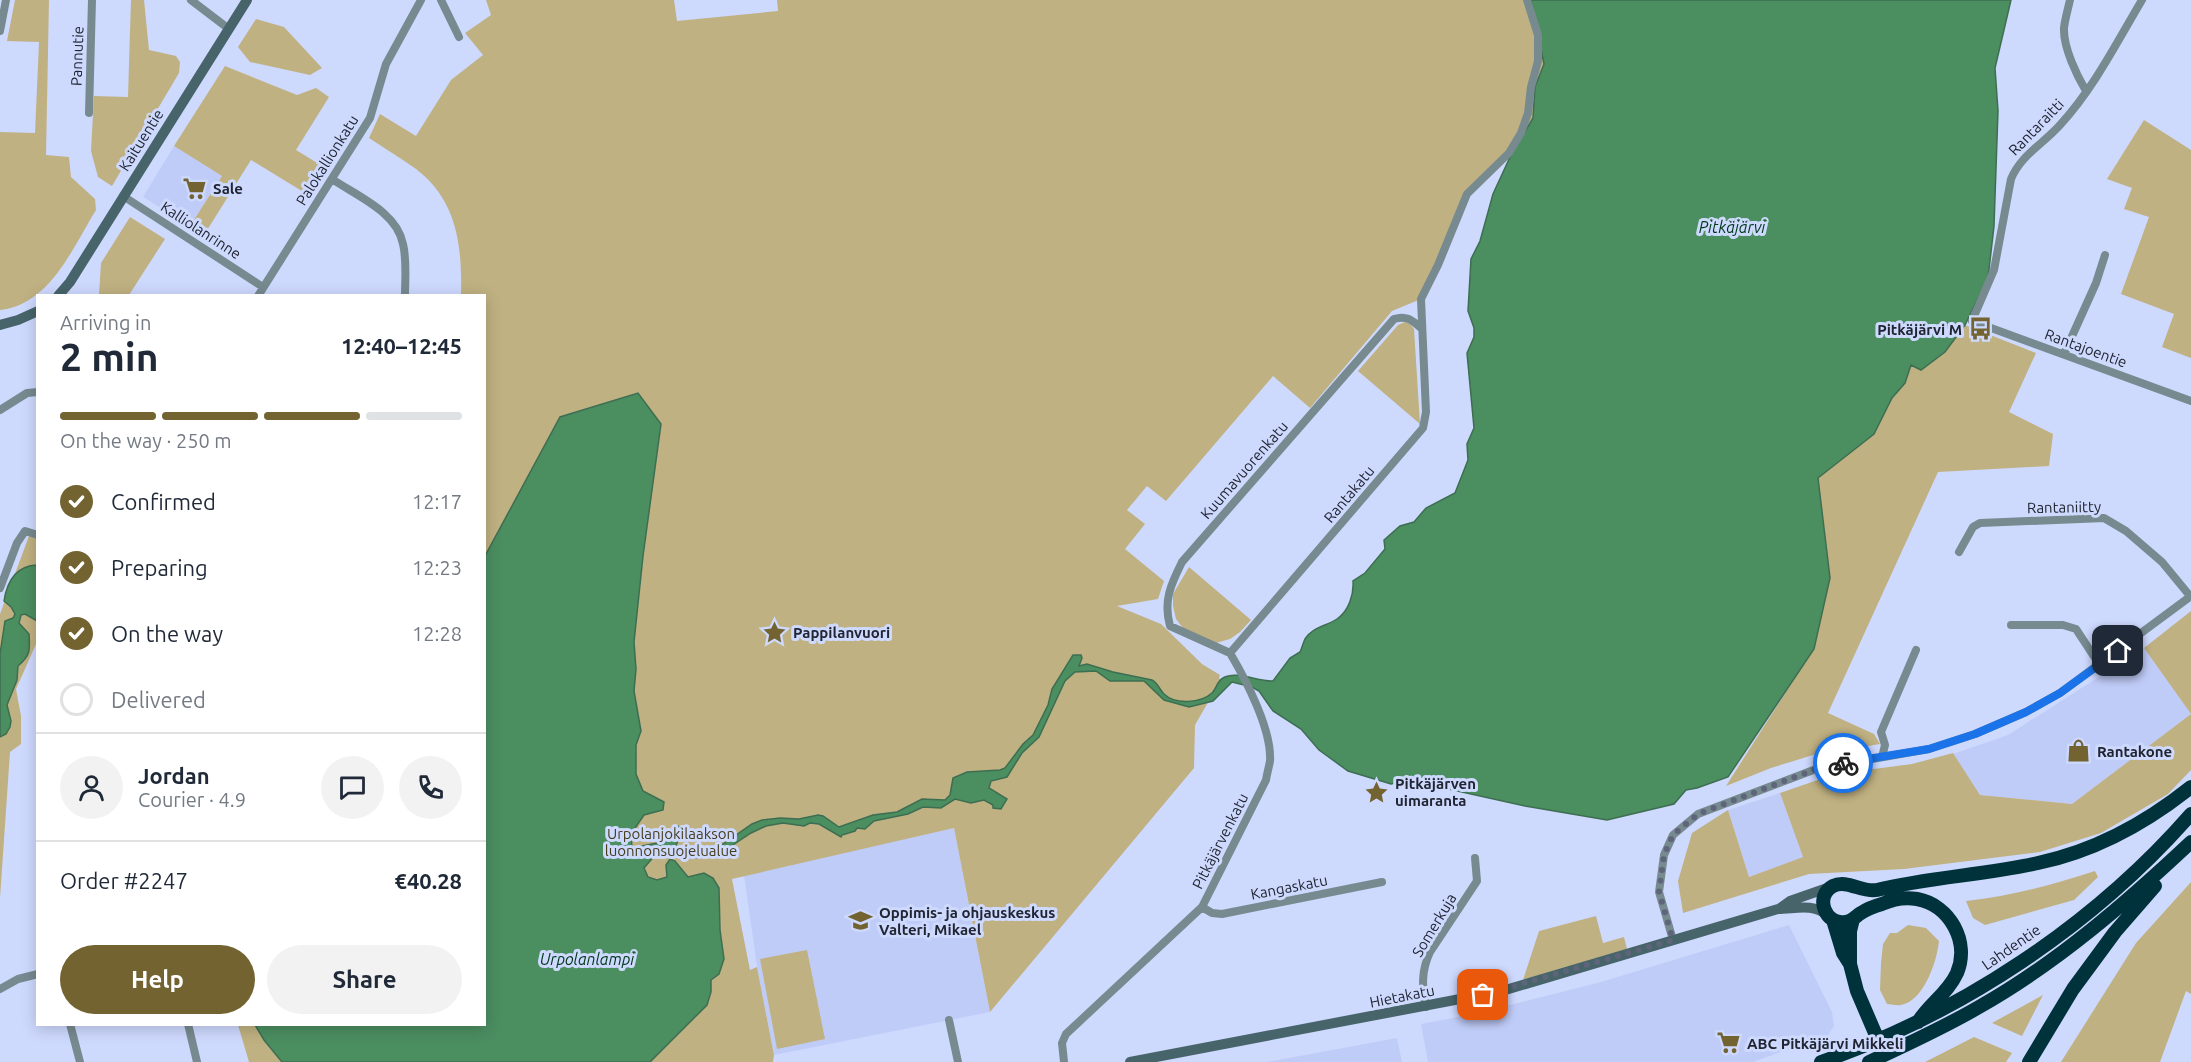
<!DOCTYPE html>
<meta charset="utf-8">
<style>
body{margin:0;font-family:Ubuntu,sans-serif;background:#f2f2f3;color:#1f2937;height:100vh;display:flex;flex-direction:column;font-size:22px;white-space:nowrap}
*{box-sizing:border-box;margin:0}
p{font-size:20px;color:#747a83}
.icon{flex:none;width:33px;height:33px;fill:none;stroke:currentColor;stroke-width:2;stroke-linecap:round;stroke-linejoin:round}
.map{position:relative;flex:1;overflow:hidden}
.side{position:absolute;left:36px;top:294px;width:450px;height:732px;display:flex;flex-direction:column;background:#fff;border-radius:0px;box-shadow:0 3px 15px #0003}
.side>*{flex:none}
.pin{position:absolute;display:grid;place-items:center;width:51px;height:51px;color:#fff;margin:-26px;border-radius:12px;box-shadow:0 3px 9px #0006}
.courier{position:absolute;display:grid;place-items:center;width:60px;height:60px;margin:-30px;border:4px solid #1a73e8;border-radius:50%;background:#fff;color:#222;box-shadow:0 2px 8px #0007}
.overview em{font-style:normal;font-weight:700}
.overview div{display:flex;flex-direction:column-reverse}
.overview{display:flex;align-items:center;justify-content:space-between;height:102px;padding:0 24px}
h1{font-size:39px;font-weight:700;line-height:45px}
.bar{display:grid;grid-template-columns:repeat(4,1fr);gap:9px 6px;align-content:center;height:72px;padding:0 24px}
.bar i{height:8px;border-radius:4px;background:#e0e1e3}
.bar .on{background:#736331}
.bar p{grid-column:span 4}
.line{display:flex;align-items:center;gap:15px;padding:0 24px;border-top:2px solid #e0e1e3}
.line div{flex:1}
.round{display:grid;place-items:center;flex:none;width:63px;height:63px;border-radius:32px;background:#f2f2f3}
ol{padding:0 24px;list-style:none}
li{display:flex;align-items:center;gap:18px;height:66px}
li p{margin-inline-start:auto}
li .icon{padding:6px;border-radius:50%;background:#736331;color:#fff;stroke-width:4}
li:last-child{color:#747a83}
li i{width:33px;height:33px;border:3px solid #e0e1e3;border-radius:50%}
.button{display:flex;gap:12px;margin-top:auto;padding:12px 24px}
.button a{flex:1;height:69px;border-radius:36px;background:#736331;color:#fff;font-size:24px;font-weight:700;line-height:69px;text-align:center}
.button a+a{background:#f2f2f3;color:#1f2937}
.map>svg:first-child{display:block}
.built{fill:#c0ccf8}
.green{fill:#c0b182}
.water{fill:#4b8e60;stroke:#3e6e52;stroke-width:1.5}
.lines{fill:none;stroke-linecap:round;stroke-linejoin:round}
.street{stroke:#778a8f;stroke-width:8}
.secondary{stroke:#47646a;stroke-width:10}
.highway{stroke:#00323b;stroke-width:14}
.done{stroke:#5e6479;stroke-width:6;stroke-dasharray:0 10.8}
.route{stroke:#1a73e8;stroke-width:8}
.labels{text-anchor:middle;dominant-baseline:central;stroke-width:6;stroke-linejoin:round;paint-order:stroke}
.street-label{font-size:15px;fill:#212532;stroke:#ced9fe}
.poi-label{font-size:15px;font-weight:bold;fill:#212532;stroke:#ced9fe;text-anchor:start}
.park-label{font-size:15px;fill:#473d1c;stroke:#ced9fe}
.water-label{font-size:16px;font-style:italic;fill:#01381a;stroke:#ced9fe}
</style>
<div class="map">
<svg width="2191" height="1062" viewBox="0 0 2191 1062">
<rect width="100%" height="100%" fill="#ced9fe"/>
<!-- built -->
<path class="built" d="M174,146L222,176L190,226L143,197Z
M2144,648L2191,714L2072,804L1980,795L1953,754L2008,735Z
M1780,793L1803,857L1749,877L1728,810Z
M954,828L990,1012L774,1055L757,966L744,875Z
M1789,925L1832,1012L1834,1026L1828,1035L1753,1062H1428L1421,1024L1474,1014L1601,982Z
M1397,1038L1402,1062H1267Z"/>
<!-- green -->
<path class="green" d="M15,0H49L46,155L69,157L71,177L95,199L96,210C73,247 50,305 0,310V132L35,133L39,42L7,41Z
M131,0H144L149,50L176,56L180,62L179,73L112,186L98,177L91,151L94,96L128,97Z
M486,0H674L677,21L778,11L777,0H1531L1544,64L1535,87L1533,118L1510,157L1467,194L1421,299L1392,311L1310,408L1273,376L1166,501L1147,486L1127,510L1145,524L1125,549L1164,581L1158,599L1117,606L1161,624L1202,664L1220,675L1219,678L1221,680L1195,725L1194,768L990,1012L954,828L732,879L750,970L757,967L774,1055L773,1062H649L711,993L710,980L724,959L720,930L719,888L715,882L646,885L625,850L640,784L636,774V745L641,730L633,691L636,669L634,642L643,556L560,417L485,556L484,296L461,295C462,247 458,201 416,169C401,158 384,148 369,138L380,114L416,136L451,80L483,55L465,33L491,15Z
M256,19L284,27L322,68L310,75L250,62L238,47Z
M225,66L297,95L316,88L329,97L296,150L327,169L310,196L251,160L204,235L190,226L222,176L174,146Z
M2144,120L2191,150V358L2162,347L2174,314L2121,294L2149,217L2124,209L2132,188L2107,179Z
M130,217L165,239L129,295H99L101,263Z
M1405,322L1410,324L1414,329L1420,424L1358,371L1398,325Z
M1965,325L2036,353L2009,412L2053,434L2049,466L1938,472L1828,713L1874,734L1880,744L1813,755L1771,768L1726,786L1814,648L1821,515L1818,478L1874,434L1892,398L1905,383L1911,365L1945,352Z
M37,529V642L16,689L21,716V744L10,752L0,898V614L29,536Z
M1189,567L1251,620L1240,632L1230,639L1216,643L1186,632L1176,619L1173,606V594Z
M2191,611V770L2168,794L2101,833L2040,852L1904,869L1809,874L1683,913L1678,881L1692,833L1728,810L1749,877L1803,857L1780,793L1835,774L1912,764L1953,753L1980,795L2072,804L2191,714L2144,648Z
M2095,871L2098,877L2074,900L1985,925L1973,918L1966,901C2011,896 2052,885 2095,871Z
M2191,882V994L2186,991L2160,1062H2061L2136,943Z
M1596,916L1603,943L1624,937L1627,949L1523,980L1539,931Z
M1908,925L1926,928L1939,941C1937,961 1924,1001 1901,1005C1897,1006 1891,1004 1887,1004L1880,990L1881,963L1883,944L1890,933H1897Z
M807,950L825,1039L777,1049L760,959Z
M2043,995L2022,1036L1992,1023Z
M238,1025H255L264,1040L282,1062H249Z
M1974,1037L2012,1053L2006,1062H1925Z"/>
<!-- water -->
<path class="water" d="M1531,0H2011L1995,68L1998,111L1994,226L1988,278L1965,325L1945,352L1921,370L1911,365L1905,383L1892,398L1874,434L1818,478L1830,578L1814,649L1728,777L1697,788L1686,790L1674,804L1607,820L1525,806L1408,780L1391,784L1348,771L1319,750L1301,729L1273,711L1259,691L1252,687L1232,682L1213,701L1189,707L1164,700L1144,681H1110L1096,671L1075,672L1065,681L1039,737L1022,753L1007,777L991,781L989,788L1007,799L1001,809L993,808V805L984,800L971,803L955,799L941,808L923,807L908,814L874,821L865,829L857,828L855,831L842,835L841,837L819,824L810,823L804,826L783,823L766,826L751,833L730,847L723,854L695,858L669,853L656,854L644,868L648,877L657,880L667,877L666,865L670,859L675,861L688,877L704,873L713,878L719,888L720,930L724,959L719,974L711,980V992L707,1005L650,1062H282L264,1040L255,1025L484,1024L485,556L560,417L638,393L661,424L643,556L634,642L636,669L634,691L641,731L636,745V774L643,791L664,802L663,810L644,815L631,834L632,848L662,842L678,826L684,831L676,845L678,847L720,846L752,824L762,820L780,818L799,819L818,815L823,816L839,827L873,815L897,812L922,799L945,800L950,795L953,778L967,772L1000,770L1005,768L1023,744L1033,735L1048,705L1052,689L1073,655H1081L1082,658L1079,666L1087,664L1113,672L1152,680C1158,683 1159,689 1164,694C1175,705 1201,703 1212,693C1217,688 1217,681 1223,678C1237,670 1258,682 1273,681L1290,658L1300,652C1302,648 1303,643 1305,639C1312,627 1327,626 1337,619C1349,611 1354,594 1353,581L1365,573L1385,549L1384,540L1400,526L1414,522L1426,508L1455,493L1468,460L1467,444L1474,428L1467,353L1474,337V328L1468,311L1471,259L1480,241L1493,194L1510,157L1533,118L1535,87L1544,64Z
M37,565V621L25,614L21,615L19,623L29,634C30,650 31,655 18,666L17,680L7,705L11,721L10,727L6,734L0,737V654L5,621L13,618L15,614L11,607L4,601C7,581 16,566 37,565Z"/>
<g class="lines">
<!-- street -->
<path class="street" d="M191,0L229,29
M441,0L459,37
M2070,0C2068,9 2065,19 2064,28C2063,47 2077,76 2086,91
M2142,0C2117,42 2094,88 2060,125C2043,144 2021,155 2011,179L1994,270L1972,321L2191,401
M0,31L6,0
M89,113L92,0
M332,179C357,196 397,212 403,244C407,260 405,279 405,296
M123,196L263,287
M258,296L370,118L386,64L421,0
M2064,354L2096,283L2105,255
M0,410L27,393L38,392
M1959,552L1973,527L1980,523L2104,518L2126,531L2162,562L2190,596
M0,588L17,543L25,531L38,535
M2011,625H2063L2076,629L2099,664
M1230,653L1423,428L1426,412L1421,299L1438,265L1467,194L1509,153L1521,133L1528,113L1531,87L1538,61V35L1527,0
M1230,653L1170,626C1163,601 1171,584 1182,562L1394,319C1406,315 1412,320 1421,328
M1882,757L1885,745L1881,732L1916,650
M1202,907L1212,913L1222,914L1382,882
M1673,940L1659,892L1664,855L1673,835L1698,814L1816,769L1929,749L1975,734L2026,712L2060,693L2191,596
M0,989L18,979L38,974
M1426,1007C1422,987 1421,971 1430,952L1477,881L1475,858
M949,1020L958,1062
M70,1024L80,1062
M188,1024L197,1062
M1064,1062L1062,1043L1066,1034L1202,907L1266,780C1267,773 1269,767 1270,761C1272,730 1246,680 1230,653"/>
<!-- secondary -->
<path class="secondary" d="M58,296L70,282L247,0
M0,325L18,320L38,311
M1779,909L1790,901L1830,887
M1130,1062L1502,991L1778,909C1795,909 1812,903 1827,915"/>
<!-- highway -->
<path class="highway" d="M1833,920L1843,953L1850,964L1857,991L1881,1047
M1850,964V931L1853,919
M1918,1022C1929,1004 1948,993 1957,973C1970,942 1950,905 1917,899C1905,897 1893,899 1882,904C1875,906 1867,909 1861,913C1856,916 1852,921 1846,922C1825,926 1814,896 1833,886C1847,879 1862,893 1877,890C1930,877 1985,875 2038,863C2095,851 2146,823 2191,787
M1821,1062C1960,1014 2094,925 2191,814
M1869,1062C1906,1045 1943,1028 1979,1007C2057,963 2126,903 2191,842
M2029,1062L2073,989L2115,932L2155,886"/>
</g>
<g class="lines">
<!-- done -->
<path class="done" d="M1483,995L1673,940L1659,892L1664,855L1673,835L1698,814L1816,769L1843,763"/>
<!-- route -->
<path class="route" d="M1843,763L1929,749L1975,734L2026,712L2060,693L2118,651"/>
</g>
<!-- icons -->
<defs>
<symbol id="supermarket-bare" viewBox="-9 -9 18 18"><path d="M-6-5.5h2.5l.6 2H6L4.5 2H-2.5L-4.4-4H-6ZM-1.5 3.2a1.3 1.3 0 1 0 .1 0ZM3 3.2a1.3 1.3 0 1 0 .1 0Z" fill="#736331" stroke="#ced9fe" stroke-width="2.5" paint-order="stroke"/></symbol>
<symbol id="bus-bare" viewBox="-9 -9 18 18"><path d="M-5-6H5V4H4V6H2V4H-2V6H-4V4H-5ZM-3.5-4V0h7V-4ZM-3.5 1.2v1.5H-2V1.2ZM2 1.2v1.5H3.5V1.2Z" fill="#736331" stroke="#ced9fe" stroke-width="2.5" paint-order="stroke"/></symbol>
<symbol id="sight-bare" viewBox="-9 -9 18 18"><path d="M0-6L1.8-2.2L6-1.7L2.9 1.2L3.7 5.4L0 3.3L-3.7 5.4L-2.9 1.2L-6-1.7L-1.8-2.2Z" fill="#736331" stroke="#ced9fe" stroke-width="2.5" paint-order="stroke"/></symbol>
<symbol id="shop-bare" viewBox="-9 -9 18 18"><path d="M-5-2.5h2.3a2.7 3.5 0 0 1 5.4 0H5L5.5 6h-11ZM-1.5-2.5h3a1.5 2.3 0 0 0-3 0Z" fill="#736331" stroke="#ced9fe" stroke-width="2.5" paint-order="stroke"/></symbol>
<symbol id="school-bare" viewBox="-9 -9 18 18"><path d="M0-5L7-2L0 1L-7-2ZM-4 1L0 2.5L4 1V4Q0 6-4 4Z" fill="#736331" stroke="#ced9fe" stroke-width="2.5" paint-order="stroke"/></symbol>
</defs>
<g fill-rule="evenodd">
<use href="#supermarket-bare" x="178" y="172" width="33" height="33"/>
<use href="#bus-bare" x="1964" y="312" width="33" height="33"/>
<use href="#sight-bare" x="758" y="616" width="33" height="33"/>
<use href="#shop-bare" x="2062" y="734" width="33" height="33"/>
<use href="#sight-bare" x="1360" y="776" width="33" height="33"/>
<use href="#school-bare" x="844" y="904" width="33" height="33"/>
<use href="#supermarket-bare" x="1712" y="1026" width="33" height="33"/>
</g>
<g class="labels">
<!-- street labels -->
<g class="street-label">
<text transform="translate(77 56) rotate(-88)">Pannutie</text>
<text transform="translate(2036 127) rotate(-46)">Rantaraitti</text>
<text transform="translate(141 140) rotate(-58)">Kaituentie</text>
<text transform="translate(327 160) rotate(-58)">Palokallionkatu</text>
<text transform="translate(201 230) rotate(33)">Kalliolanrinne</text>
<text transform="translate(2086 348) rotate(20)">Rantajoentie</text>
<text transform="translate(1244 470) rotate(-49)">Kuumavuorenkatu</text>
<text transform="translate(1349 494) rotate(-50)">Rantakatu</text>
<text transform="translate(2064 507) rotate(-1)">Rantaniitty</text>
<text transform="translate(1220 841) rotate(-63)">Pitkäjärvenkatu</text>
<text transform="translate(1289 887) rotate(-11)">Kangaskatu</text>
<text transform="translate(1434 925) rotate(-59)">Somerkuja</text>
<text transform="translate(2011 947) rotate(-35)">Lahdentie</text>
<text transform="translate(1402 996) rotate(-11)">Hietakatu</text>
</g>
<!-- poi labels -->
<g class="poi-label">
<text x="213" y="188">Sale</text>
<text x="1962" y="329" text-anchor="end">Pitkäjärvi M</text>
<text x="793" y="632">Pappilanvuori</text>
<text x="2097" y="751">Rantakone</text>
<text x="1395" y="783">Pitkäjärven<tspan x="1395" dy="17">uimaranta</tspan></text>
<text x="879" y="912">Oppimis- ja ohjauskeskus<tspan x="879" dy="17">Valteri, Mikael</tspan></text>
<text x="1747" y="1043">ABC Pitkäjärvi Mikkeli</text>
</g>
<!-- park labels -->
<g class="park-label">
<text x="671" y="833">Urpolanjokilaakson<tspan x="671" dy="17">luonnonsuojelualue</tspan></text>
</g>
<!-- water labels -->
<g class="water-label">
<text x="1732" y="227">Pitkäjärvi</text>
<text x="587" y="959">Urpolanlampi</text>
</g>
</g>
</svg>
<div class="pin" style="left:1483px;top:995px;background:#ea580c"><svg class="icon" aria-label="bag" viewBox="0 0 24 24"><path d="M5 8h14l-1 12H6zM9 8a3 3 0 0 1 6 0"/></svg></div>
<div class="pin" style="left:2118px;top:651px;background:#1f2937"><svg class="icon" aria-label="home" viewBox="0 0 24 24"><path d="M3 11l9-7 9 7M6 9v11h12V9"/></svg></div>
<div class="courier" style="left:1843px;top:763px"><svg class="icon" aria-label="bike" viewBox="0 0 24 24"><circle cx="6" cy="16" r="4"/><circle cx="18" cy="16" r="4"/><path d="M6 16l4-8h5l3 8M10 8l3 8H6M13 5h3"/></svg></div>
<section class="side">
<div class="overview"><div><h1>2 min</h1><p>Arriving in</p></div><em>12:40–12:45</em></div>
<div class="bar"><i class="on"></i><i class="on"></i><i class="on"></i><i></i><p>On the way · 250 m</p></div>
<ol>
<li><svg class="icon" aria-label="check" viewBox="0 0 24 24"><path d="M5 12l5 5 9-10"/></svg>Confirmed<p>12:17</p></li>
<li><svg class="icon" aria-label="check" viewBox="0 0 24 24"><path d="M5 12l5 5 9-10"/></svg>Preparing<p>12:23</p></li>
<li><svg class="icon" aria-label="check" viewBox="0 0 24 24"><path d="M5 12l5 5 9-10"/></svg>On the way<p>12:28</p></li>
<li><i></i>Delivered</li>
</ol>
<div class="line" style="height:108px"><a class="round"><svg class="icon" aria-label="person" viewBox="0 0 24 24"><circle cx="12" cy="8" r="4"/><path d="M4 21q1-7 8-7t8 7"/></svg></a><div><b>Jordan</b><p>Courier · 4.9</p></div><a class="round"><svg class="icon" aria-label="chat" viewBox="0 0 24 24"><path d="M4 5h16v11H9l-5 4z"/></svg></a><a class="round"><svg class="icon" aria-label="phone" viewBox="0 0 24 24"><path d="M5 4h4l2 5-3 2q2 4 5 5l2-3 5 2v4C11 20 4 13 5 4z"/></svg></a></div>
<div class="line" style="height:78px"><div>Order #2247</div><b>€40.28</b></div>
<div class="button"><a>Help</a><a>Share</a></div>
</section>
</div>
